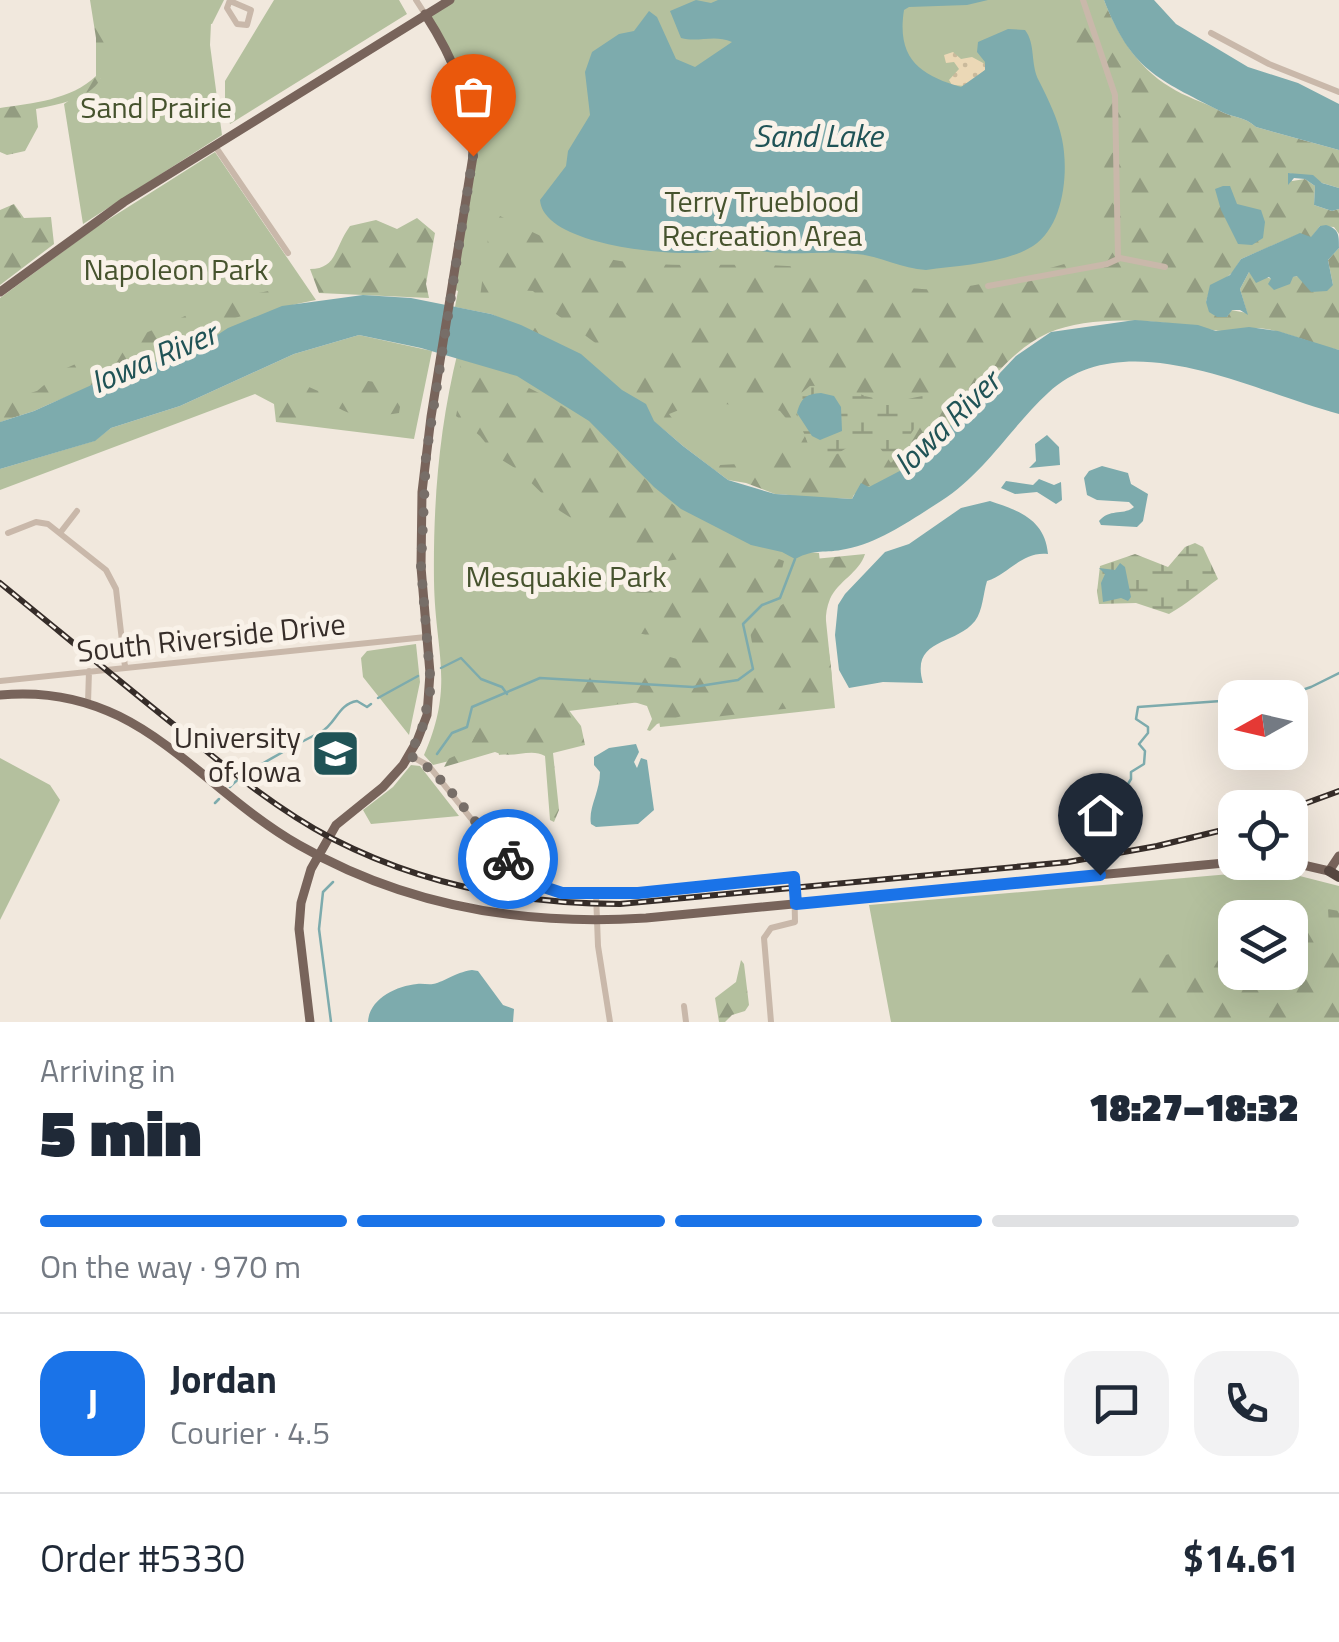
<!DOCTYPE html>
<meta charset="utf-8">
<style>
body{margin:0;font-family:"Titillium Web",sans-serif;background:#f2f2f3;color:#1f2937;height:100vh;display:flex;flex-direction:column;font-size:38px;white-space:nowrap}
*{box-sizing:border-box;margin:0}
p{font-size:32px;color:#747a83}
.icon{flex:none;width:55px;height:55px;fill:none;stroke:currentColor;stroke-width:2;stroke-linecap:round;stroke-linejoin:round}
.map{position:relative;height:1022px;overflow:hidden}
.details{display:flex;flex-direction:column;background:#fff;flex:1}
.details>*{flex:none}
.needle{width:65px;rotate:262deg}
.fabs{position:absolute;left:1218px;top:680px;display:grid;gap:20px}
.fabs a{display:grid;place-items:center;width:90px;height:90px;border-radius:20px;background:#fff;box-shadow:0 10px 40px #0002;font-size:50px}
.pin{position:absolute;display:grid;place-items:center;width:85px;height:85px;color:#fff;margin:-102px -42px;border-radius:50% 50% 50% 0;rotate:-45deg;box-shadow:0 0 10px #0007}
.pin .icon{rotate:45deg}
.courier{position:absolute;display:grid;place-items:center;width:100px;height:100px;margin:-50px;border:8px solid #1a73e8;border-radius:50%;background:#fff;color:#222;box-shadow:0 2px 12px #0007}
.overview em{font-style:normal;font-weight:800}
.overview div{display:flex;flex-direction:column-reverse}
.overview{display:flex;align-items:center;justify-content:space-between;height:170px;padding:0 40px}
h1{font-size:65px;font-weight:800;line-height:75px}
.bar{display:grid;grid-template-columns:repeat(4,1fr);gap:15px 10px;align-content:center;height:120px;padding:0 40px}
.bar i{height:12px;border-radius:8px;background:#e0e1e3}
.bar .on{background:#1a73e8}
.bar p{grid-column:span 4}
.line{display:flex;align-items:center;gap:25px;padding:0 40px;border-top:2px solid #e0e1e3}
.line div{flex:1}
.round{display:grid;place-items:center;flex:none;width:105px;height:105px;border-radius:30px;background:#f2f2f3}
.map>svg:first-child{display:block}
.green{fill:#b4c09e;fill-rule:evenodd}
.forest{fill:url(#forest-firs);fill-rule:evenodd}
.wetland{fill:url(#wetland-marsh)}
.sand{fill:url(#sand-dots)}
.water{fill:#7dabad}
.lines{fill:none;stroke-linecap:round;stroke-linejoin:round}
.stream{stroke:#7dabad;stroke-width:2.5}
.minor{stroke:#c9b8aa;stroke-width:6}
.major{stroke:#78645b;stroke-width:9}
.highway{stroke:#574740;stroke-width:10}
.rail-casing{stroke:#362d29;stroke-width:6}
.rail{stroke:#f9f2e9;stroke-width:2.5;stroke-dasharray:8;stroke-linecap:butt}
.done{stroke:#776e68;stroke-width:10;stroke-dasharray:0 18}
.route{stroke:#1a73e8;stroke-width:12}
.labels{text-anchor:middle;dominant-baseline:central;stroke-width:10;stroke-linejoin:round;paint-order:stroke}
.park-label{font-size:30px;fill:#46532e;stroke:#f9f2e9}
.street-label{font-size:30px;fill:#362d29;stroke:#f9f2e9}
.poi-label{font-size:30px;fill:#362d29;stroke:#f9f2e9;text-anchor:end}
.water-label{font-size:32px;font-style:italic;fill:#205356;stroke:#f9f2e9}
</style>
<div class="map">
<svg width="1339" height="1022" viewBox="0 0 1339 1022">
<defs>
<pattern id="forest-firs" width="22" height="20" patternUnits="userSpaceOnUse" patternTransform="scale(2.5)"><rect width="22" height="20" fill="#b4c09e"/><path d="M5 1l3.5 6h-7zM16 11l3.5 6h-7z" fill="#939c81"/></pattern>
<pattern id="wetland-marsh" width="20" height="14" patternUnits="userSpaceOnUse" patternTransform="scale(2.5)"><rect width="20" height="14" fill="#b4c09e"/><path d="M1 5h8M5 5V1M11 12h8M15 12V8" fill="none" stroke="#939c81"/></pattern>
<pattern id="sand-dots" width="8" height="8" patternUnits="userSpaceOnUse" patternTransform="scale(2.5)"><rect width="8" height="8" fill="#ebd8b6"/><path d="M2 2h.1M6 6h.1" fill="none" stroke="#caba9c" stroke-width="1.8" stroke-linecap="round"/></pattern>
</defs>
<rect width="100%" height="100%" fill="#f1e8dd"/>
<!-- green -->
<path class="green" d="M95,0H223L211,23L210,45L222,135L83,224L64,104L101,78Z
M274,0H399L407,14L230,124L225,109V81Z
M450,0H1081L1115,96L1120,258L984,382L955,422L869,492L811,502L716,471L554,342L491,314L455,307L458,291L452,289L470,191L468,109L425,14Z
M215,152L316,300C269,308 239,325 199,347L0,422V298L95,228Z
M359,335L432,351L414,439L276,422L274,404L255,394L0,490V469L94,441L111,428L180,406L294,354Z
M458,351L518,372L788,550L819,553L835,708L660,727L656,700L537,715L541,748L499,755L498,749L433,765L424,755C455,685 435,652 434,581C433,503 439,428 458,351Z
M416,644L420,682L409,735L363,677L361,658L367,651Z
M0,758L50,785L60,800L0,920Z
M411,765L420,766L459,816L371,824L363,810L393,787Z
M1265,871L1284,872L1339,886V1022H891L869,905ZM1235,918H1290V972H1235Z"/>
<!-- forest -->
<path class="forest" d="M90,0H99C112,72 115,95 36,109L38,127L25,151L7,155L0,152V108C33,103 71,100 96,76V38Z
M195,0H224L212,24L205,23Z
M1062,0H1104C1117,34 1138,68 1170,87C1185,97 1204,102 1220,111C1233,118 1244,116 1256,127L1339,150V188L1289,173L1292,181L1305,179L1315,186L1314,205L1332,211L1339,209V234L1334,227L1320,226L1311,238L1299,234L1241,259L1233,272L1209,292L1206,302L1227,317L1231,310L1247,313L1240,289L1249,272L1272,279L1298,276L1308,287L1333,285L1328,260L1339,248V350C1314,345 1291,333 1266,329C1248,325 1230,334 1213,330C1166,321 1095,313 1048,333C980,363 936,482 857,488L852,499L775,494L746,483L728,480L683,446L654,421L646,404L622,390L581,354L514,322L554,333L629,381C657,375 667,355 671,328L657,322L628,326L609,353L556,314L533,291L498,289L480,297L489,232L500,216C531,231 563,249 598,257C659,271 737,261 802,267C842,271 882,287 922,289C969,292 1047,269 1093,256L1102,222L1105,144L1102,105L1079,53ZM836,385L867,397L899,403L938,392L892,462L880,448L853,444L813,456L791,400ZM699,402L772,408L780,411L789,422L776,442L756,463L720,465L690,442L669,414Z
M14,204L24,218L51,217L54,244L0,285V210Z
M417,218L435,233L426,284L429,298L319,293L310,269C337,269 334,248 350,226L376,220L397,229Z
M278,289L280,295C271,301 261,307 251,312C237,319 225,319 212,329L202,327L185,332L174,321L216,302Z
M166,324L182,353L96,383L34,411L0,422V402L37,391L62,370Z
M460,361C507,376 551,395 590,426C622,451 646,485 680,510C711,534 748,547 784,561L777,589L751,602L742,611L740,623L750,658L744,682L757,670L749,626C763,610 769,614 783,604C796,594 793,573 804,560L865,554C859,573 838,581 830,599C816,632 842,672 827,704L705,718L694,712L657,724L650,731L647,730L652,719L647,706L634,702L568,709L581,726L585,745L553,753L559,810L554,822L550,820L545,756C530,747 512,760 495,752L444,767L448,759C470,750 474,744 478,721C518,728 554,713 571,676C593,678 649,671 663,655L684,661L694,654L690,633L679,629L671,637C655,632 639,639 630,627L645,611L640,602L631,600L642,573L656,570L687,576L692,557L667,561L621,548L614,543L607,527H599L592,520L601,507L597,497L583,501L576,521L560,511L518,470L497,457L480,436L456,416L462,387Z
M368,381L390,384L402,396L399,413C380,416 351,419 336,406L337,391L348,383Z
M280,387H309L318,391L324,408L314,424L278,419L276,405L267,395Z
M1328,909L1339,911V1022H1121L1134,971L1146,960L1235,937V972H1290V921L1307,918L1317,920L1319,929L1329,927Z
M741,960L744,964L749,1005L745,1011L732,1015L725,1022H719L715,998L736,982Z"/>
<!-- wetland -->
<path class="wetland" d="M836,385C884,404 891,405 940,391L891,463L880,448L853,444L837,454L813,456L791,401L810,386Z
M1195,543L1203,547L1218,579C1201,591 1187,604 1169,614L1136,603L1099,604L1097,592L1100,566L1135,554L1168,567L1185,547Z"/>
<!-- sand -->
<path class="sand" d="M953,52L961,59L972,57L985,64V70L966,86L952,85L949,80L959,69L954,62L946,63L944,55Z"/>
<!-- water -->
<path class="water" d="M696,0L711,3L718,0H988L967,5L909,7L904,10C896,60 922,76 961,87L985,70V62L977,52L978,42L1008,29L1025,30C1036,44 1030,64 1039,81C1048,99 1058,119 1062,139C1069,172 1064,226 1033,246C1004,264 959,265 926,270C902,269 881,256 857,254C813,249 773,261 730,242C722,245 719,250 710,252C674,257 543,246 540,200L566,166L568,151L590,115L585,72L592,52L619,34L634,31L649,11L657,17L676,59L695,67L732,42C713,34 699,43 681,38L670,11Z
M1104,0H1154L1176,24L1248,67L1298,83L1339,104V150L1256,127C1244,116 1233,118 1220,111C1158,79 1131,70 1104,0Z
M1288,173L1313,175L1322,183L1339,188V209L1332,211L1314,205L1315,186L1305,179L1294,178L1288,185Z
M1223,186H1230L1237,204L1261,210L1265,222L1263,238L1252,245L1238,244L1221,210L1215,189Z
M1326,225C1339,229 1339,235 1339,248L1328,260L1333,285L1327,291L1311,292L1297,276L1293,277L1290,284L1274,290L1268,284L1271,279L1269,277L1256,283L1249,272L1240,289L1248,315L1240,310H1232L1227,317H1217L1209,312L1206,302L1210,285L1230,275L1241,259L1300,233L1311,237L1320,226Z
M363,295L411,298L491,314L521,325L581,354L622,390L646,404L654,421L683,446L728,480L775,494L852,499L861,483L869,487L915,463L1016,356L1051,332L1135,320L1198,325L1216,331L1249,327L1278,331L1339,350V414C1254,392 1125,321 1048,393C1011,427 985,473 941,501C911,520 881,542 846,549C824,554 816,548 795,559L782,552L751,545L681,509L654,487L589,421L517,376L421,348L359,335L294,354L180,406L111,428L95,441L0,469V422L34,411L96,383L199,347L228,328L282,306Z
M821,393L834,396L841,407L842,431L820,440L812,436L797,413C801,398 806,394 821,393Z
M1047,435L1059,447L1060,465L1029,468L1036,461L1035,444Z
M1102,466L1128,473L1131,484L1148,494L1143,521L1137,527L1101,525L1099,521C1110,508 1123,516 1134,507L1129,502L1097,500L1087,495L1084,478L1089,471Z
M1039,479L1054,485L1061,482L1062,500L1056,504L1037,492L1015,494L1001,488L1006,481L1033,485Z
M990,501C1020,511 1045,520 1048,554C1022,551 1009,574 987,581C983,594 983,610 975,621C955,646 910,638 923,683L883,682L849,688L839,670L835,635L838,605L845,594L885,552L909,544L961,508Z
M1120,563L1125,567L1131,597L1128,601L1121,598L1103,602L1101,583L1105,574L1099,568L1115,570Z
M636,744L639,752L634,762L637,768L641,758L647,760L654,810L638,824L596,827L591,824C588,808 600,792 600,772L594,765V757L609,748Z
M472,970L478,971L503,1005L514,1009L513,1022H368C369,999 396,986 417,984C422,983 428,985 433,984C447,981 453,973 472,970Z"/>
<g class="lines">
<!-- stream -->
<path class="stream" d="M441,668L461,658L481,679L502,687L507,694
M378,698L418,676
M1279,698L1311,687L1339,673
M437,754L452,733L467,727L472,707L540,678L693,687L738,680L753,669L743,624L762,605L780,598L795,559
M230,787C243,772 301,742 321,732C336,724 338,704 357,701L367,707L371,704
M215,803L219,799
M1108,853L1104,822L1125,802L1122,794L1131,779V772L1144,764L1145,751L1139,744L1148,733V727L1136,719L1138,707L1235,700
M331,1022L319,929L323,892L333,882"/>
<!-- minor -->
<path class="minor" d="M416,0L425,14
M1083,0L1115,95L1118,258
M230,1L251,10L247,25L237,24L227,8L230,0
M1211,33L1269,64L1339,92
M215,146L288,253
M988,286L1107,264L1120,258L1165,267
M8,533L36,522L48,524L106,570L116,589L125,667
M60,533L77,511
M0,681L426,637
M88,703L89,671
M409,755L429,766L493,846L531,879L554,892L638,893L794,877L795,922L771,928L764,938L771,1022
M596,894L598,946L610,1022
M684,1006L686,1022"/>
<!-- major -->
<path class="major" d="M0,292L124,202L450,0
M0,695C139,682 193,784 299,845C405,906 525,926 646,918L1235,862
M1290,862L1329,871L1339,856
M310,1022L299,929L301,903L311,869L336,825L383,787L403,765L417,741L427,715L430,673L421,567L422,492L431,417L473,156C472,102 454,59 425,14"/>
<!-- highway -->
<path class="highway" d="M1329,871L1339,877"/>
<defs>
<path id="rail" d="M0,583C59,631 118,680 178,728C227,768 276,809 333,839C423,885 519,904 620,904L1068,862L1157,846L1235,827
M1290,809L1339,791"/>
</defs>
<!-- rail casing -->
<use href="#rail" class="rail-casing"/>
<!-- rail -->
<use href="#rail" class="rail"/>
</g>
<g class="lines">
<!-- done -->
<path class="done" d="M473,156L426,456L421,567L431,687L422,729L409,756C436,762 482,836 508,859"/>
<!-- route -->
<path class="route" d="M508,859L541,886L562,893H638L794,877L796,904L1100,875"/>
</g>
<!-- icons -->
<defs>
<symbol id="university-square" viewBox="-11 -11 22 22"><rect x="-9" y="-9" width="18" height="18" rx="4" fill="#205356" stroke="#f9f2e9"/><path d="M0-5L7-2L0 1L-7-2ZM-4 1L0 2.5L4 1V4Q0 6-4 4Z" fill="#fff"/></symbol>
</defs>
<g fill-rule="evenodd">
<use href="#university-square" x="308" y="726" width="55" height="55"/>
</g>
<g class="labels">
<!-- park labels -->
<g class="park-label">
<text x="156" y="107">Sand Prairie</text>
<text x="762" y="201">Terry Trueblood<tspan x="762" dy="34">Recreation Area</tspan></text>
<text x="176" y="269">Napoleon Park</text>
<text x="566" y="576">Mesquakie Park</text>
</g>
<!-- street labels -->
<g class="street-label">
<text transform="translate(211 637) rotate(-6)">South Riverside Drive</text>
</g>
<!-- poi labels -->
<g class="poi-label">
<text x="301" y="737">University<tspan x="301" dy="34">of Iowa</tspan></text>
</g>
<!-- water labels -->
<g class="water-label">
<text x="818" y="135">Sand Lake</text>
<text transform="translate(153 357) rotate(-23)">Iowa River</text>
<text transform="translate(946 422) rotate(-44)">Iowa River</text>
</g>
</g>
</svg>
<div class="fabs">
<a><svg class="needle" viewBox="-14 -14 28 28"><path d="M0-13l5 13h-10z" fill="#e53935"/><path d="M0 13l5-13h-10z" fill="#747a83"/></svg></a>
<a><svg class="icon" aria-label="locate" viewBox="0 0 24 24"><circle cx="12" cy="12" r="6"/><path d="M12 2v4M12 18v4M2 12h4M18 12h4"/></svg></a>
<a><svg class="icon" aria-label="layers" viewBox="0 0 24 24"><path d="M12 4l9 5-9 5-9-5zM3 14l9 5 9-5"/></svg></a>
</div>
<div class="pin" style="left:473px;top:156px;background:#ea580c"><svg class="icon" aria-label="bag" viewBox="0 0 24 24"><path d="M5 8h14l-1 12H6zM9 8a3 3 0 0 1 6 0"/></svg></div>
<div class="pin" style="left:1100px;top:875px;background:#1f2937"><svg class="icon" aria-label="home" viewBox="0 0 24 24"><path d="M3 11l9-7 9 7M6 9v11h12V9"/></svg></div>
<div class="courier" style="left:508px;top:859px"><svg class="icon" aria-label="bike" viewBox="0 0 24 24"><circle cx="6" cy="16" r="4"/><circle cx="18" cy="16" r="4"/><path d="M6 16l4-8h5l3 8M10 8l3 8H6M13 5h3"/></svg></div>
</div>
<section class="details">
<div class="overview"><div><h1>5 min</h1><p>Arriving in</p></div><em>18:27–18:32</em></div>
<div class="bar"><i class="on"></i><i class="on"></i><i class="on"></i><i></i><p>On the way · 970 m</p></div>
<div class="line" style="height:180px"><b class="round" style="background:#1a73e8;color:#fff">J</b><div><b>Jordan</b><p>Courier · 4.5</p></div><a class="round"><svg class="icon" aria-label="chat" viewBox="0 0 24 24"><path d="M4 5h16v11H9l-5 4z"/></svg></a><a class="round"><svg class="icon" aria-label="phone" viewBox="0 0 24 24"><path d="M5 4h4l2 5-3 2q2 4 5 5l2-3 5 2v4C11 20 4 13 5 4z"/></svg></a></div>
<div class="line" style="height:130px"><div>Order #5330</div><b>$14.61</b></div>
</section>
